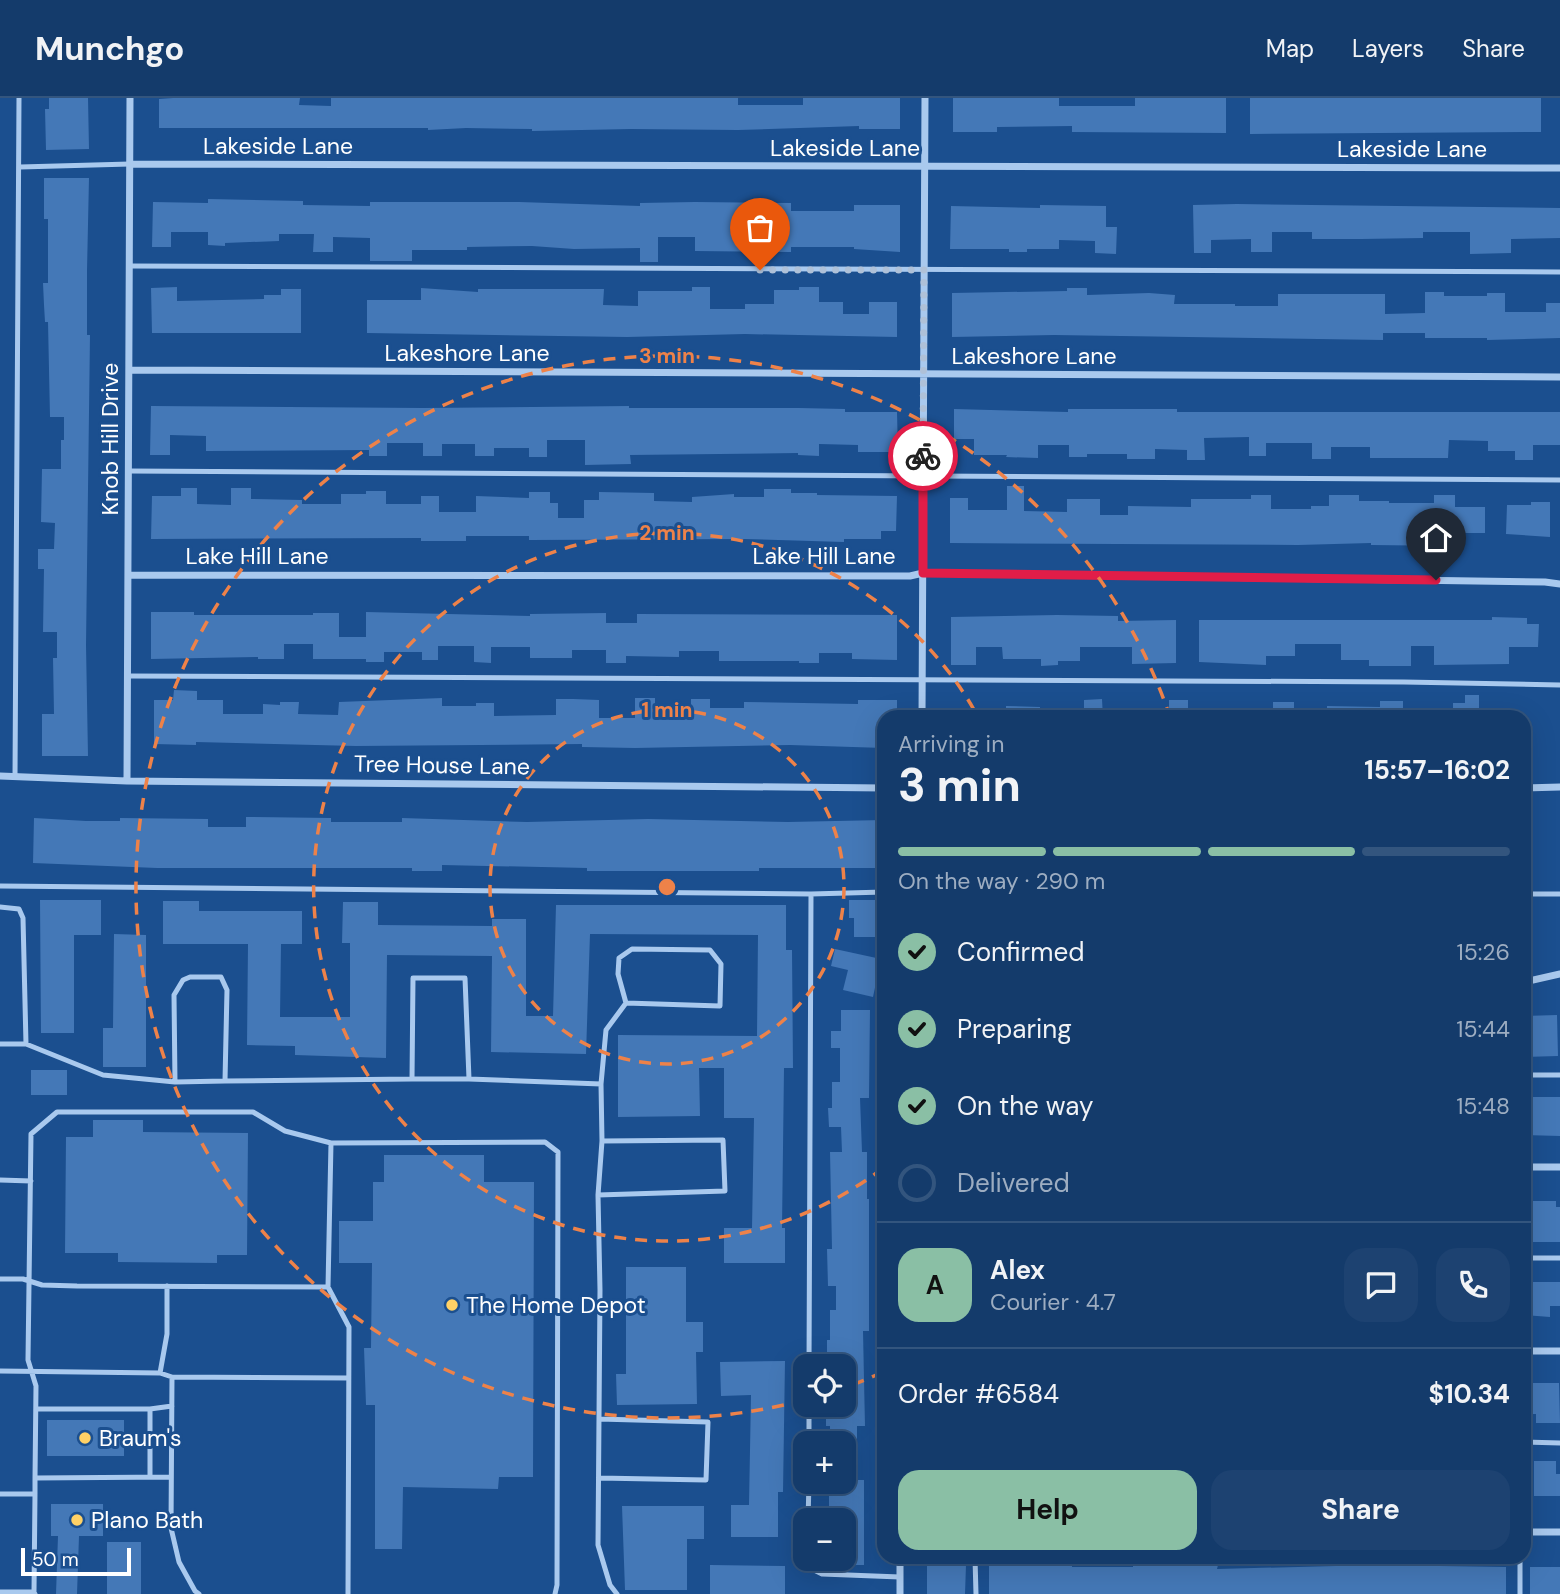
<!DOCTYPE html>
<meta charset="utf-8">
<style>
body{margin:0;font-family:"DM Sans",sans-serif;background:#1d4271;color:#f1f3f6;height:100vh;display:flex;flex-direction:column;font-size:26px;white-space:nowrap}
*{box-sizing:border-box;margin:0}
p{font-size:23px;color:#9dadc1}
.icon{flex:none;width:38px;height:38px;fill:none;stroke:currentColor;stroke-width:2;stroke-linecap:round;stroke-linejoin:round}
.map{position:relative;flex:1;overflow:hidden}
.panel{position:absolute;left:877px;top:612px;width:654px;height:854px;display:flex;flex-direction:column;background:#143b6b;border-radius:21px;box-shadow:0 7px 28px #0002,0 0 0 2px #33557e}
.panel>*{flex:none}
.tools{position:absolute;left:793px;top:1256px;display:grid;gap:14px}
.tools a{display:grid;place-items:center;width:63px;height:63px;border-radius:14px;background:#143b6b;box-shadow:0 7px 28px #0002,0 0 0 2px #33557e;font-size:35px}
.scale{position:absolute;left:21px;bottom:18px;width:110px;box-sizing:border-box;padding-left:7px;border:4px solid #fff;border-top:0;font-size:19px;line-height:24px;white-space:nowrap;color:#fff;-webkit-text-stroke:5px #1b4f8f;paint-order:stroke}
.pin{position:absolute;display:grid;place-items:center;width:60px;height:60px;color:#fff;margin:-72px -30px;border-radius:50% 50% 50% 0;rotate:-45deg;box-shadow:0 0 7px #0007}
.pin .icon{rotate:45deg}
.courier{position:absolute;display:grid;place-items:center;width:70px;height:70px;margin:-35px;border:5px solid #e11d48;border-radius:50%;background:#fff;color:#222;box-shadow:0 2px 9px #0007}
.headline em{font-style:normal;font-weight:700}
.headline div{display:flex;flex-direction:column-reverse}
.headline{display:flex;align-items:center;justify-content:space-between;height:119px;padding:0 21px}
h1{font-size:46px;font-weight:700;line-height:52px}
.bar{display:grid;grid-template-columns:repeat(4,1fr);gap:10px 7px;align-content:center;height:84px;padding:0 21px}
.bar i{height:9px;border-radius:5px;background:#33557e}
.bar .selected{background:#8abfa5}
.bar p{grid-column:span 4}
.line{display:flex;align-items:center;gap:18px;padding:0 21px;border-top:2px solid #33557e}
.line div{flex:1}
.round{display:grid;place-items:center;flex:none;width:74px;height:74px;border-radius:21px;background:#1d4271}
ol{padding:0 21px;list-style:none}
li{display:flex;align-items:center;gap:21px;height:77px}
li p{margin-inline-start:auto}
li .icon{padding:7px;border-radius:50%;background:#8abfa5;color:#111;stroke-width:4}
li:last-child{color:#9dadc1}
li i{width:38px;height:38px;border:4px solid #33557e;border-radius:50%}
.primary-button{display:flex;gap:14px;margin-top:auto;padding:14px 21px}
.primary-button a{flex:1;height:80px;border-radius:21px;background:#8abfa5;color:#111;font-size:28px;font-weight:700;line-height:80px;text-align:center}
.primary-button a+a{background:#1d4271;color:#f1f3f6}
header{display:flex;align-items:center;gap:42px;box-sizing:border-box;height:98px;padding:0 35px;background:#143b6b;border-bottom:2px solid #33557e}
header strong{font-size:33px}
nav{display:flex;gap:38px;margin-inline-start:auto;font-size:24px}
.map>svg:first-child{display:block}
.building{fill:#4478b7}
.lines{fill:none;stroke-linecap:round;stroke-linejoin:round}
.service{stroke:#a9c9ee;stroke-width:5}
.minor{stroke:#a9c9ee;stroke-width:7}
.done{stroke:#afc1d8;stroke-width:7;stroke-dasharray:0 12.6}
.route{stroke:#e11d48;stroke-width:9}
.ring{fill:none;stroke:#ee8249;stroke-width:3.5;stroke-dasharray:12 9}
.poi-dot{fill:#ffd166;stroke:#1b4f8f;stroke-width:2.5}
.labels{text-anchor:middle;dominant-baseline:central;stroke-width:6;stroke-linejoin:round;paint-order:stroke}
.street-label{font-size:23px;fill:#fff;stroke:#1b4f8f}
.poi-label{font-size:23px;fill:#fff;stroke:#1b4f8f;text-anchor:start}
.centre{fill:#ee8249;stroke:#1b4f8f;stroke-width:3.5}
.ring-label{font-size:21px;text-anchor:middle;font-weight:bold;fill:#ee8249;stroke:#1b4f8f;stroke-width:6;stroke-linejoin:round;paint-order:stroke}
</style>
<header>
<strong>Munchgo</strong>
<nav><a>Map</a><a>Layers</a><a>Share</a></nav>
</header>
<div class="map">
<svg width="1560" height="1496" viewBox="0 0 1560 1496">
<rect width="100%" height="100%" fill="#1b4f8f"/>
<!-- building -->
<path class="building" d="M49,0H88L89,51L46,52L45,11H49Z
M173,0H300L299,7L331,8V0H738V7H803V0H900V31H859V28L738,32L631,31L532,33V31L466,30L428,32V30H159V1Z
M953,0H1059V8H1135V0H1226V35L1072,34V28L997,29V34H953Z
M1250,0H1541V34L1250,36Z
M44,80H89L87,173V237H90L86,547L88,658H42V616H54L53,560H57V534H43L44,471H38V451H54L55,425L41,424L42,371H61V342H64V319H50L48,224H45L44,207L43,185H48V121H44Z
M208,101L303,103V107L370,108V104H519L640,108V105L695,104L791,105V113H854V107H900V154L854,151V149H791V154L695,153V139H658V164H640V150L574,151L532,148L467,149V152H412V163H370V140L333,139V154H313L314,136H279V143L225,145V148L208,147V134H171V149H152L153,104L208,105Z
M1237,106L1560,110V140L1511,141V155L1470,156V134H1423V140L1361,141H1312V134H1272V154H1251V141L1211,142V155H1194L1193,107Z
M1040,107L1106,108V129H1117L1116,156L1095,155V143L1059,142V151H1027V154H1009V151H950L951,108L1040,110Z
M177,189V203L264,201V197H281V191H301V235H152L151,190Z
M692,189H710V211H745V206H774V192H799V189H819V204H843V216H869V204H897V239L745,236L627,239L367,235V202H421V190L478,194V191H604L603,207L638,208V193H692Z
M1067,190H1087V197L1149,195L1175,197L1174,206H1235V208H1278V196H1385V216L1425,215V194H1444V198H1487V195H1505V214H1546V205H1560V240L1487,242V240H1425V235H1383V242L1054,237L952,239V195L1067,193Z
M151,308L423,310L629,308V310H799L845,311V314H897L898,354H858V347L819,346V358L798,357V355L630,357L631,366L585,367V342H547V359H529V350H494V358H475V346H442V358H423V345H387V358H369V352L206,353V338L170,337V357H150Z
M954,311L1068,314V311H1177V314H1560V347H1533V362H1515V353H1488V343L1449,342L1448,360H1370V349H1331V361H1312V345H1266V358H1249V339L1204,340L1205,362H1187V352L1155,351V361H1127V356H1087V359H1069V347H1038V360L1006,359L1007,357H974V341H954Z
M1007,388H1024V413L1067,414V401H1100V417H1128V408L1191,409V401H1251V397H1271V411H1311V408H1329V397H1359V403H1389V405H1434V397H1455V409H1485V435H1456V448L1371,447V445L1298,447L950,445V400H968V412H1007Z
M181,390H197V406L231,407V390H251V401L302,402V406H341V396H366V393H386V406H421V398H439V414H476V398L529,400V394H550V405H558V420H584V402H599V394L654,395V403L692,404V399L734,396V399H764V391H791V395H817V397L897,398L896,433H881V441H844V444L744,441L529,442V438H466V443H421V440L151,441L152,398H181Z
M1531,404H1550V439L1506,436L1507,407H1531Z
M151,514H194V517H313V515H339V539H366V514L530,518V516L606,515V525H637V516L897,517V562L852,561V555H819V565H799V563H719V553H679V559L626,558V565H606V552H572V560H530V549H491V565L474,564V548H438V562H422V554H384V564H366V561H313V546H284V561H258V559L151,561Z
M1057,517L1118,518V523L1176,522V565L1132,566V549H1080V563H1058V567L1041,568V561H1003L1002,549H976V567H951V519Z
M1492,519L1527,520V526H1539L1538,549H1509V566L1434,567V548H1411V568H1369V562H1341V546H1295V558H1266V567L1199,564V522H1492Z
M174,592L197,593V602H223V616H263V606L280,607V604H299L298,616L338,617L339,604L442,600V608H476V605H494V618L556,617V601H573L599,602V620H635V600H655V610H691V601H710V610H744V604L858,606V602H897V620H884V650L790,647L635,650L582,649V646L356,648L196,644V647L154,646V602H173Z
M1465,597H1479V620H1453V605H1465Z
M1102,601L1103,620H1084V602Z
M1169,602H1188V620H1169Z
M1380,603H1403V620H1327V608L1380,609Z
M1273,604H1294V620H1273Z
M1006,608L1040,609V620H1006Z
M246,719L331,720V724H402V720L527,724L648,721L788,724L884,722V770H759V773H587V770L442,767V773H412V770H157L33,765L34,720L86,723H120V720L208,721V729H246Z
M40,802H101V837H74V935H41Z
M849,802H884V839H854V820H849Z
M163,803H199V813H302V846H281L280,919H350V845H342L343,804H378V827L492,828V821H526V918H553L556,807H786V852H792L793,970H784L782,1130H785V1165H724V1130H752L754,1020H724V970H699L700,1018L618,1019V937L757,938L758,837L590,836L586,956L491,954L492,858L387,857L386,960L295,957V948L247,947L248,846H163Z
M114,836L146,837V969H103V930H113Z
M835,851L881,861L873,899L843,892L848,872L831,868Z
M841,912H870L869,1000H860L862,1054H867V1101H869V1233H863L865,1328H857V1382H864V1467H844V1420H829V1384H844V1346H830V1328H826V1307H844V1269H839V1260H827V1242H830V1212H836V1188H828L827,1151H832L830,1054H842L841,1029H829L828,1010H832V984H840V950H831V933H841Z
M1557,917L1558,958L1524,959V918Z
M31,972H67V997H31Z
M1524,999H1560V1038L1524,1037Z
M93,1022H143V1034L248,1035L247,1157H217V1165L118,1164V1155H65L66,1039H93Z
M384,1057H484V1084H534L533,1379H499L498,1391L403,1389L402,1451H375V1307H366L364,1250H371L372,1165H339V1123H373V1084H384Z
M1524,1103H1556V1109H1560V1144H1533V1142H1524Z
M626,1169H686V1224H703V1254H696L697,1306L617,1307L616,1276H626Z
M1524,1184H1560V1208H1550V1219L1524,1217Z
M785,1263L783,1394H778V1439H731V1407H749L751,1297L721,1298L720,1264Z
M1524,1285H1559L1560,1325H1536V1316H1524Z
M47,1322H124V1358H47Z
M1534,1363H1556V1376H1560V1398H1534Z
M51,1406H103V1438H79L77,1496H56L58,1438H51Z
M622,1408H704V1441H687V1492H625Z
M107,1444H141V1496H107Z
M989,1465L1072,1466V1469H1133V1467L1181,1466L1218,1467L1217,1471L1373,1467L1506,1469V1496H989Z
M710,1467L785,1468V1496H710Z
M927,1467H966L965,1496H927Z
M1530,1469H1560V1496H1530Z"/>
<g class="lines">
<!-- service -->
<path class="service" d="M20,69L130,66
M130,168L1560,174
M129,373L1560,382
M128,578L1404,584L1560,587
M15,679L19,0
M0,788L811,796L884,794
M1524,796H1560
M0,809L19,811L23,820L26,946H0
M26,946L103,977L175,984
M1524,977H1560
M412,981H469
M225,983L175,984L174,897L183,882L190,879H221L227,892L225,983L412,981L413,880H465L469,981L601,986L606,932L626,905L720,908L721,866L710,852L632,851L619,860L618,876L626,905
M601,986L602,1043L723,1042L725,1093L598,1097L600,1192L598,1447L610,1487L617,1496
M0,1082L31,1083
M598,1097L602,1043
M1524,1160H1560
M0,1181H23L42,1187L77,1188L328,1189
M809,1269L811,796
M0,1273L160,1275L172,1279
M160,1275L167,1236V1188
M37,1311H150
M1524,1344L1560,1345
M809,1346V1307
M150,1379V1311L172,1308
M35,1380L36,1288L28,1262L31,1036L57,1014H253L285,1033L331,1045
M599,1380L706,1382L708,1324L599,1321
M0,1396H35V1380L170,1379
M808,1423L809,1384
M975,1460L976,1496
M809,1461L810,1470L822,1476L900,1479
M0,1494H34L35,1496
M34,1494L35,1396
M199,1496L195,1493L179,1464L171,1430L172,1279L349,1280
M348,1496L349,1229L328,1189L331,1045L545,1044L558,1054L557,1487L555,1496
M1520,1496V1460"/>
<!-- minor -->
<path class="minor" d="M130,66L1560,70
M129,272L1560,279
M129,477L910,478L923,475L1545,484L1560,486
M922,620L925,0
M0,678L127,683L884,690
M127,683L130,0
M1524,690L1560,689
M1524,884L1560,876
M1524,1069H1560
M1524,1253H1560
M1524,1434H1560
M900,1496V1460"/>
</g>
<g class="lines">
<!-- done -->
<path class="done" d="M760,172H924L923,358"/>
<!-- route -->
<path class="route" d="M923,358V475L1436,482"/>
</g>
<!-- distance rings -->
<g class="ring">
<circle cx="667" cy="789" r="177"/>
<path d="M883 1070A354 354 0 1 1 977 617"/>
<path d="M883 1274A531 531 0 0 1 844 1290M804 1302A531 531 0 1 1 1169 616"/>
</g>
<!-- markers -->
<g class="poi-dot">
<circle cx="452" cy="1207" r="7"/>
<circle cx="85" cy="1340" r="7"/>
<circle cx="77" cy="1422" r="7"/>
</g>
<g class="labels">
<!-- street labels -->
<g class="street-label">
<text x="278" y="48">Lakeside Lane</text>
<text x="845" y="50">Lakeside Lane</text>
<text x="1412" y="51">Lakeside Lane</text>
<text x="467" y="255">Lakeshore Lane</text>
<text x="1034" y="258">Lakeshore Lane</text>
<text transform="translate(110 341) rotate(-90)">Knob Hill Drive</text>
<text x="257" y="458">Lake Hill Lane</text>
<text x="824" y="458">Lake Hill Lane</text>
<text transform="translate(442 667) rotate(1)">Tree House Lane</text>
</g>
<!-- poi labels -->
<g class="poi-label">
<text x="466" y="1207">The Home Depot</text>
<text x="99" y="1340">Braum's</text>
<text x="91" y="1422">Plano Bath</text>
</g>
</g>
<circle cx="667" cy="789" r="10" class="centre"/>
<g class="ring-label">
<text x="667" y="265">3 min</text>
<text x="667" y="442">2 min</text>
<text x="667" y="619">1 min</text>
</g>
</svg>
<div class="tools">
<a><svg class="icon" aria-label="locate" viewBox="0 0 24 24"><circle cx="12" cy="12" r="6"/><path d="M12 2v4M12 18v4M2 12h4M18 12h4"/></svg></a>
<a>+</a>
<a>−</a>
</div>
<div class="scale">50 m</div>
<div class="pin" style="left:760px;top:172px;background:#ea580c"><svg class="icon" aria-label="bag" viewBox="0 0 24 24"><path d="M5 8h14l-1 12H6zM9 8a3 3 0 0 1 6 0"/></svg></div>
<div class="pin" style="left:1436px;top:482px;background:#1f2937"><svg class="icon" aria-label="home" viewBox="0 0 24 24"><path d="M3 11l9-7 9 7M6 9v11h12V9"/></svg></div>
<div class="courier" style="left:923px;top:358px"><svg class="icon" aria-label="bike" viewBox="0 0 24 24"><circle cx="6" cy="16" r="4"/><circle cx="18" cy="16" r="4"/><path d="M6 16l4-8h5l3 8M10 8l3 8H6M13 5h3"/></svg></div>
<section class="panel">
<div class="headline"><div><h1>3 min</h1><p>Arriving in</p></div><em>15:57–16:02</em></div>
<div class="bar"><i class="selected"></i><i class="selected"></i><i class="selected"></i><i></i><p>On the way · 290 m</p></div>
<ol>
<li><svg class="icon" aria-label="check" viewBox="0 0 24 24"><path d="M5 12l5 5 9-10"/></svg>Confirmed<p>15:26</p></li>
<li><svg class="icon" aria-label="check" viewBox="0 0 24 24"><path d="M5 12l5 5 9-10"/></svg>Preparing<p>15:44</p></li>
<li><svg class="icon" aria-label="check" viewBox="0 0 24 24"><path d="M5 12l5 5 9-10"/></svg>On the way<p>15:48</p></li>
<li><i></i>Delivered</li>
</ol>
<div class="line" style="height:126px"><b class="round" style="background:#8abfa5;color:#111">A</b><div><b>Alex</b><p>Courier · 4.7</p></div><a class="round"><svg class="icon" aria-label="chat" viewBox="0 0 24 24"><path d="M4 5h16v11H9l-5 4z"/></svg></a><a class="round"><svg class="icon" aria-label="phone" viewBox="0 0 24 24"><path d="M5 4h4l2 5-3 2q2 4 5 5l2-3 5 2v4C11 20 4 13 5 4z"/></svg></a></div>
<div class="line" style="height:91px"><div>Order #6584</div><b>$10.34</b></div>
<div class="primary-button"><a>Help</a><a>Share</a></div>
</section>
</div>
